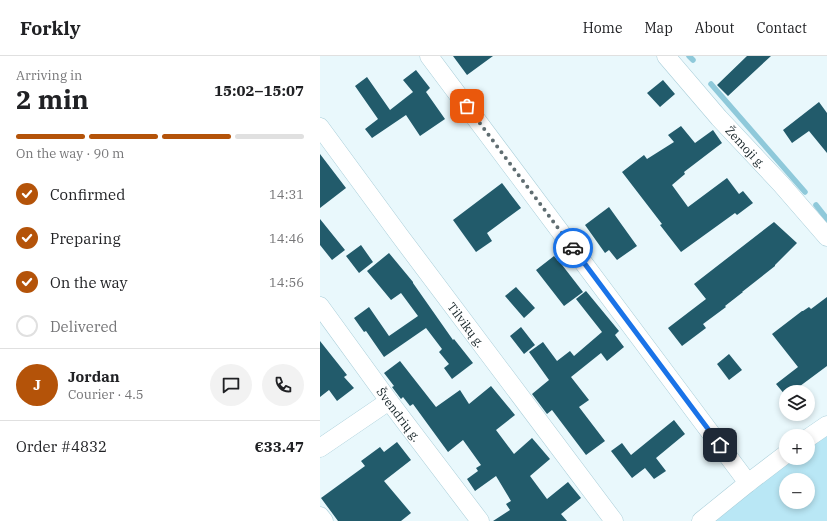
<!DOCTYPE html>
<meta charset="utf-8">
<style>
body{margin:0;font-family:"IBM Plex Serif",serif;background:#f2f2f2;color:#202124;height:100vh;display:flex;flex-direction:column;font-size:15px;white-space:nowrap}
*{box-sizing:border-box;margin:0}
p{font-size:13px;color:#757577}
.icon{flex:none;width:22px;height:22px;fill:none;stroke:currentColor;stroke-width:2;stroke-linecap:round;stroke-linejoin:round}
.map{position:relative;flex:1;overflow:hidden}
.sheet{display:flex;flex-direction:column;background:#fff;width:320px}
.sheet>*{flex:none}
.buttons{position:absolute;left:459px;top:329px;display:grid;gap:8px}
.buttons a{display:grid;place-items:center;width:36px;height:36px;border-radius:50%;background:#fff;box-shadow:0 2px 6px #0003;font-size:20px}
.pin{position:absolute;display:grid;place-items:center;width:34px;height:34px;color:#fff;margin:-17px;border-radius:8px;box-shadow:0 2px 6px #0006}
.courier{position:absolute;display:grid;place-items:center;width:40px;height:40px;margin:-20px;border:3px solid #1a73e8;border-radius:50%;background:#fff;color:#222;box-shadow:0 1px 5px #0007}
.head em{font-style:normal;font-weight:700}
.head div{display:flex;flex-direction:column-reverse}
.head{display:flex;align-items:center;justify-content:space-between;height:68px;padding:0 16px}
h1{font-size:26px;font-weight:700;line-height:30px}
.bar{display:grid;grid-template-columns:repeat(4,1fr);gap:6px 4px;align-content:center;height:48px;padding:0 16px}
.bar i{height:5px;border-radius:3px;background:#e0e0e0}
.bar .on{background:#b45309}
.bar p{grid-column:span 4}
.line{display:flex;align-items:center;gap:10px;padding:0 16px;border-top:1px solid #e0e0e0}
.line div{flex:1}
.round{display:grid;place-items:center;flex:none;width:42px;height:42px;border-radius:21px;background:#f2f2f2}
ol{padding:0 16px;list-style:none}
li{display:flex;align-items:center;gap:12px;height:44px}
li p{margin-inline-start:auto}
li .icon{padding:4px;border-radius:50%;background:#b45309;color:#fff;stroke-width:4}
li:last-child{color:#757577}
li i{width:22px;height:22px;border:2px solid #e0e0e0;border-radius:50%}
header{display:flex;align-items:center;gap:24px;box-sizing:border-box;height:56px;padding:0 20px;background:#fff;border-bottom:1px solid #e0e0e0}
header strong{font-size:19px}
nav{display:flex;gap:22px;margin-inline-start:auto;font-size:14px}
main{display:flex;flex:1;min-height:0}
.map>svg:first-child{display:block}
.green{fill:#b9e7f5;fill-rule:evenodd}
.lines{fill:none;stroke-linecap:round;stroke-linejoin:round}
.stream{stroke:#8fc9da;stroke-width:5.5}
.building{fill:#225b6b}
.minor-casing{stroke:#a9ced9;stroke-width:19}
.minor{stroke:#fff;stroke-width:18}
.done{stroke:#5f6d71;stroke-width:4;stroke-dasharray:0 7.2}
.route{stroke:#1a73e8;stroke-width:5}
.labels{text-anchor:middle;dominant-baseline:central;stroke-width:4;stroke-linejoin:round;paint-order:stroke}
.street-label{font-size:12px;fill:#142226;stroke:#fff}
</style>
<header>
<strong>Forkly</strong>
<nav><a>Home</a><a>Map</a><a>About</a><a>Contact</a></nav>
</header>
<main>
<section class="sheet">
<div class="head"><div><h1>2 min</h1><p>Arriving in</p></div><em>15:02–15:07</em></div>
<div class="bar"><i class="on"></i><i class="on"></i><i class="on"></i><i></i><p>On the way · 90 m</p></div>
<ol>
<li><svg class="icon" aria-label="check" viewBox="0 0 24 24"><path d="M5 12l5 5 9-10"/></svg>Confirmed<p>14:31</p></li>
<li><svg class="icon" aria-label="check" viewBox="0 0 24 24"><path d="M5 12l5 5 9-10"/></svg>Preparing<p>14:46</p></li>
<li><svg class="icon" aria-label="check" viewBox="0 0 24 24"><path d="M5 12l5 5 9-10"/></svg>On the way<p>14:56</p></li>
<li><i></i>Delivered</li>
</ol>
<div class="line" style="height:72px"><b class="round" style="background:#b45309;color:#fff">J</b><div><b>Jordan</b><p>Courier · 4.5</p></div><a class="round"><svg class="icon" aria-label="chat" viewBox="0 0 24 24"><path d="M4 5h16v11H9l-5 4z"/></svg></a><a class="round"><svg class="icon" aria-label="phone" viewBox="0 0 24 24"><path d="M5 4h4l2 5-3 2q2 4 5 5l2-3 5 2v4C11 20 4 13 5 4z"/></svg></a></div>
<div class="line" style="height:52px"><div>Order #4832</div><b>€33.47</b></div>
</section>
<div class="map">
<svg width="507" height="465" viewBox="0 0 507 465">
<rect width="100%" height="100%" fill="#e9f8fc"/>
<!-- green -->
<path class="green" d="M507,369V465H381L466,402H488V382ZM466,424H488V446H466Z"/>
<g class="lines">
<!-- stream -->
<path class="stream" d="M369,0L373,4
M391,28L485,136
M496,149L507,163"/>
</g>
<!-- building -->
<path class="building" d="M133,0H173L147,19Z
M427,0H451L408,40L397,29Z
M96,14L110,32L106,36L125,63L100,80L86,59L52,82L45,73L58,63L35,30L47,21L70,54L93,36L83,24Z
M343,24L355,38L340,51L327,37Z
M499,46L507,57V97L489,75L472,87L463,74Z
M361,70L375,87L393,74L402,87L364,116L365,118L352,129L368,151L407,122L419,138L423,135L433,147L417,159L415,157L361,196L340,169L342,168L302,116L324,99L327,103L354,86L348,79Z
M0,98L26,132L0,152Z
M182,127L201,152L167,177L172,185L156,196L133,164Z
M289,151L317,190L297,204L289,194L285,197L265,169Z
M0,163L25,194L12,204L0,189Z
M454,166L477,187L455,209V210L422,236H423L405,250L406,251L383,268L386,272L362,290L348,272L386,243L374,228Z
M41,189L53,206L39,217L26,200Z
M69,197L93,226V227L133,284L134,283L153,307L132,323L124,312L129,308L119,296L122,293L106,272L64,301L46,275L44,276L34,262L49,251L69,280L98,260L81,237L71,244L47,215Z
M234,200L238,205H239L263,236L244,250L216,214Z
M196,231L215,252L204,262L185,240Z
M266,235L299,275L295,279L304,291L287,305L281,297L251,321L269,344L259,351L285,385L266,399L232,354L227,358L212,338L229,324L209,296L223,286L237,305L250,295L254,300L282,276L256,243Z
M507,241V310L472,336H466V340L456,328L478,311L452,278L482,255H483L489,251L491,253Z
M201,271L215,289L204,298L190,280Z
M0,285L27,319L24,321L34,332L17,345L9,334L0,341Z
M409,298L422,314L409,324L397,308Z
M80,305L116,351L140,334L149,348L171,330L195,359L176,374L194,398L212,382L230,403L210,420L227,443L248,426L261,442L241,458L247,465H173L190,454L186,448L191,445L176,420L155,435L147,423L158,415L156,412L161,409L143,384L128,396L93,348L90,350L83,341L81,343L72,331L74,330L64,317Z
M354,364L365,378L336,402L346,415L334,423L325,412L312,422L291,395L302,387L311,399Z
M77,386L91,404L64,425L91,457L81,465H18L1,442L45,410L41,405L60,391L64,396Z"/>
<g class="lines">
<defs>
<g id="minor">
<path d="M109,0L428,427"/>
<path id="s1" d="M346,0L399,62L461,128L507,181"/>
<path id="s2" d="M0,71L80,180L294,465"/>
<path id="s3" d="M0,250L69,345L160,465"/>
<path d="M488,382L507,369"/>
<path d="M0,392L69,345"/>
<path d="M0,460L4,465"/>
<path d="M381,465L428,427L466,398"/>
</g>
</defs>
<!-- minor casing -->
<use href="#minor" class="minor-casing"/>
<!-- minor -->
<use href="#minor" class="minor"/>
</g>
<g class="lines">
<!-- done -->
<path class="done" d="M147,50L253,192"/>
<!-- route -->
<path class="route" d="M253,192L400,389"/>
</g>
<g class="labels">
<!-- street labels -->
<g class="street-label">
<text stroke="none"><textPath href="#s1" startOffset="121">Žemoji g.</textPath></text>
<text stroke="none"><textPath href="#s2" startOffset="246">Tilvikų g.</textPath></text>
<text stroke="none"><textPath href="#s3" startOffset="134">Švendrių g.</textPath></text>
</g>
</g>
</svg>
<div class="buttons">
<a><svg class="icon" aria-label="layers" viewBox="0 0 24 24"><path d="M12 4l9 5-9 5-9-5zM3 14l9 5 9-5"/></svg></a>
<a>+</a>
<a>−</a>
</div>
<div class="pin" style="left:147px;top:50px;background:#ea580c"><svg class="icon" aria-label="bag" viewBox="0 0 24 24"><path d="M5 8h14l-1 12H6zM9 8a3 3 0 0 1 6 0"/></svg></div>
<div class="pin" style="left:400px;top:389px;background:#1f2937"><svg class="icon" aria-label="home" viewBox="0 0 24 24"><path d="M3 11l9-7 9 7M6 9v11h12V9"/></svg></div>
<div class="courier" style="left:253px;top:192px"><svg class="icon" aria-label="car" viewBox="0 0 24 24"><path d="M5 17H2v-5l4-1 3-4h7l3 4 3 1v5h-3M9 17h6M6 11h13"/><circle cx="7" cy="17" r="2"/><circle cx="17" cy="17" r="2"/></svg></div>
</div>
</main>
